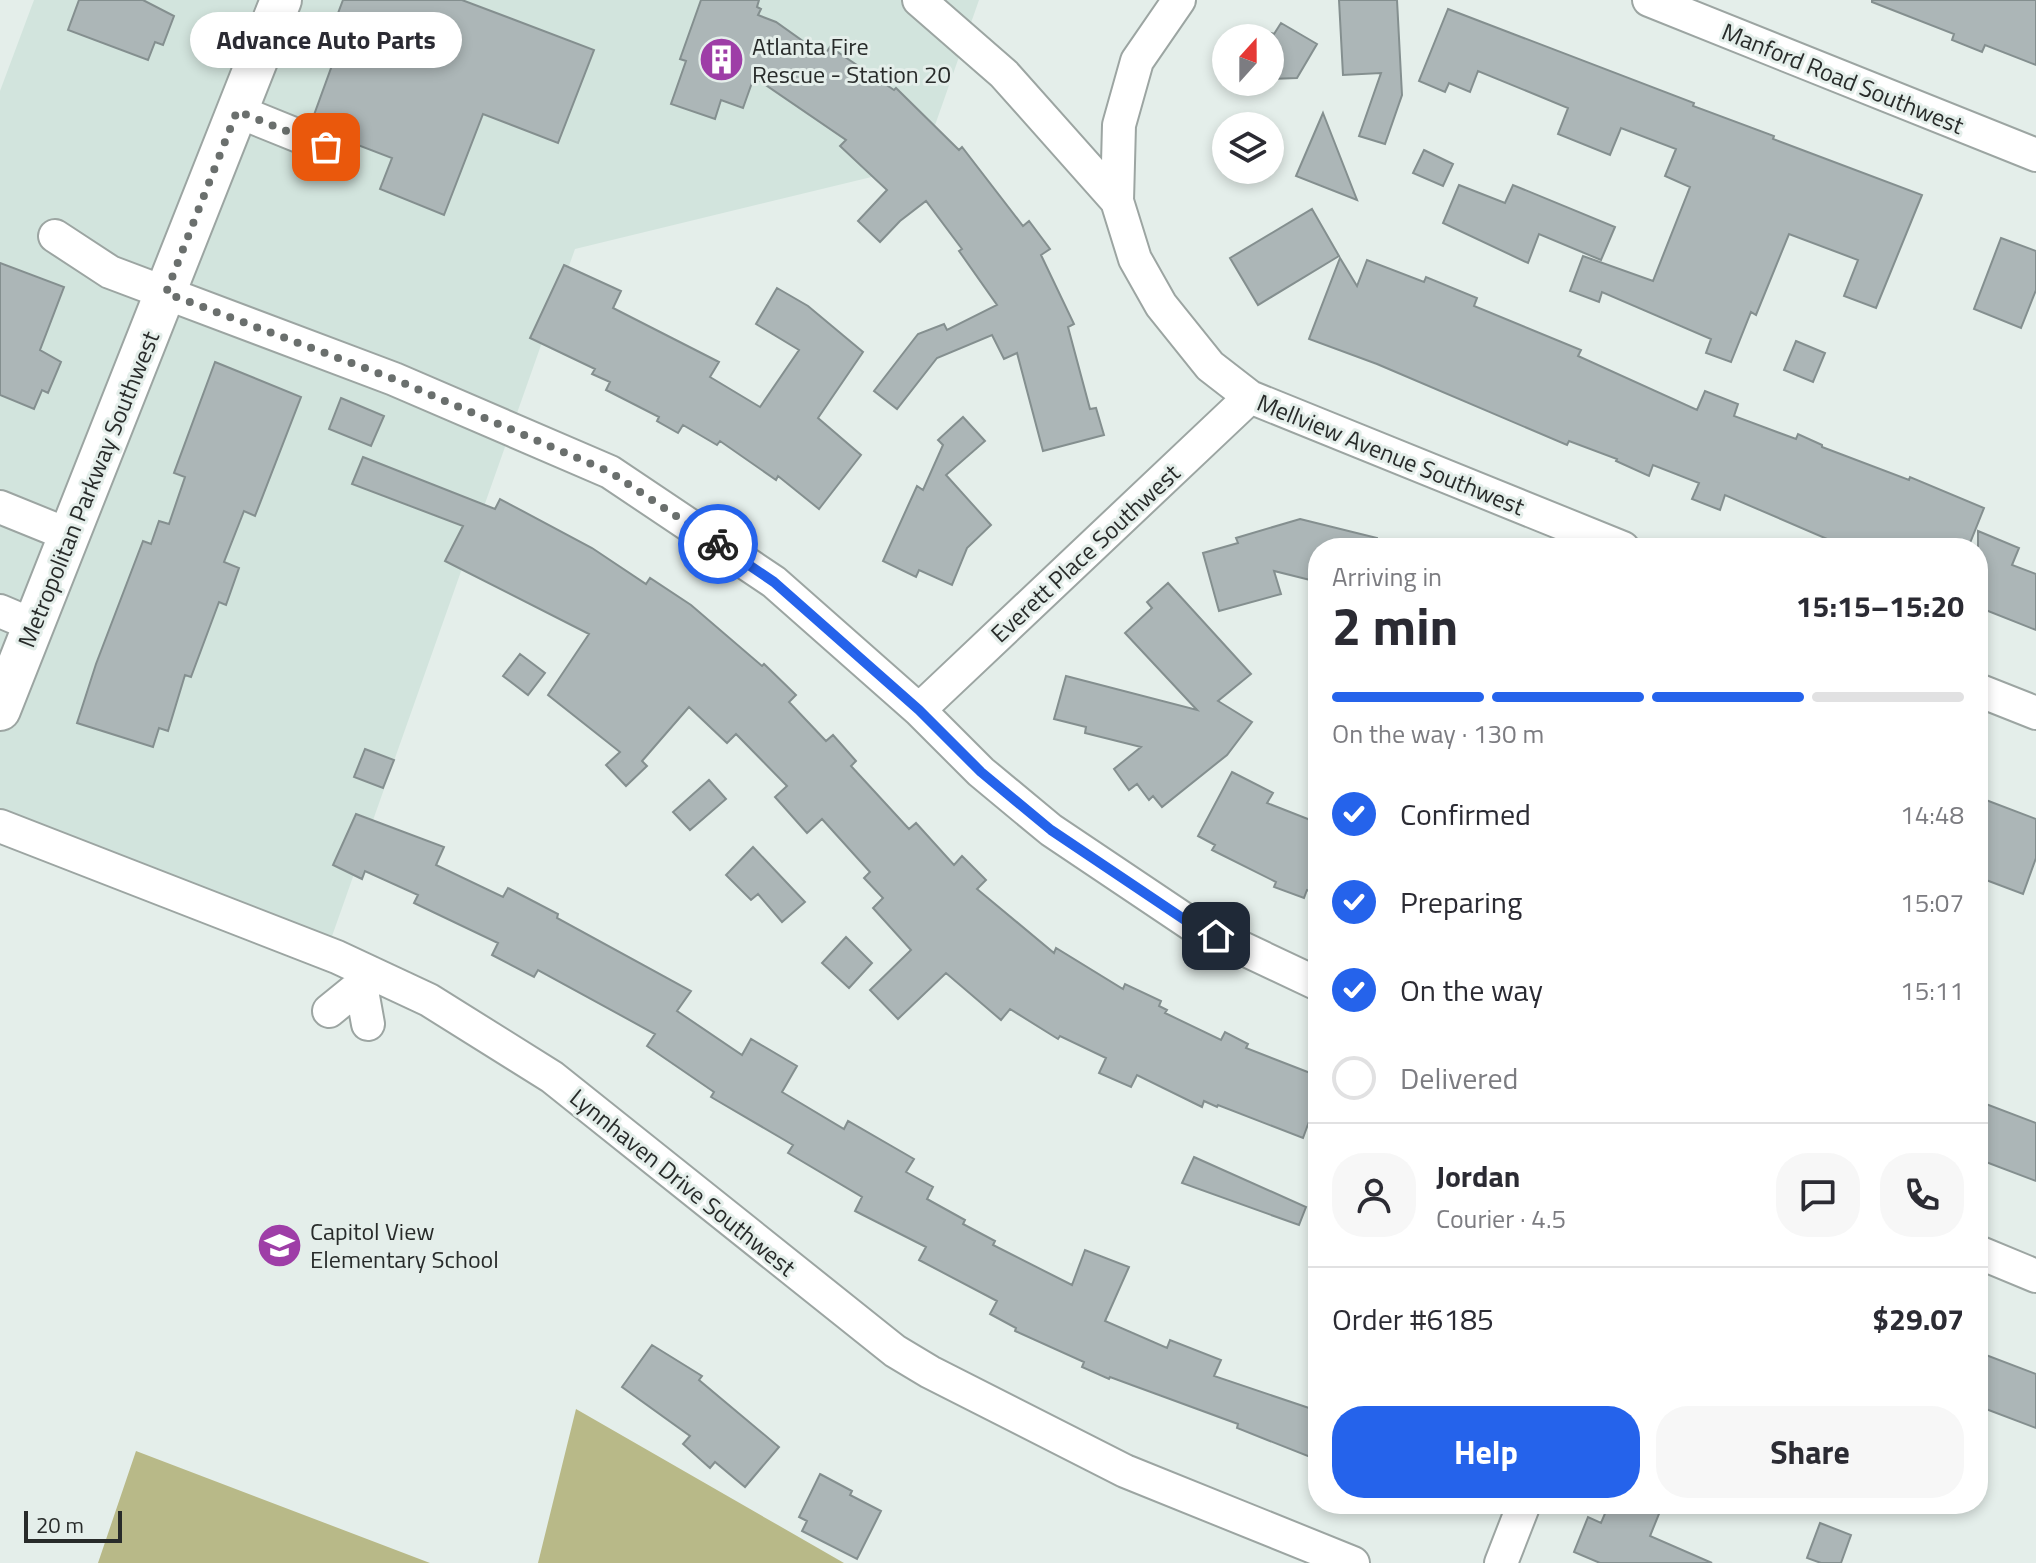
<!DOCTYPE html>
<meta charset="utf-8">
<style>
body{margin:0;font-family:"Titillium Web",sans-serif;background:#f7f7f7;color:#2b2b33;height:100vh;display:flex;flex-direction:column;font-size:30px;white-space:nowrap}
*{box-sizing:border-box;margin:0}
p{font-size:26px;color:#7c7c81}
.icon{flex:none;width:44px;height:44px;fill:none;stroke:currentColor;stroke-width:2;stroke-linecap:round;stroke-linejoin:round}
.map{position:relative;flex:1;overflow:hidden}
.sheet{position:absolute;left:1308px;top:538px;width:680px;height:976px;display:flex;flex-direction:column;background:#fff;border-radius:32px;box-shadow:0 4px 12px #0003}
.sheet>*{flex:none}
.needle{width:52px;rotate:21deg}
.controls{position:absolute;left:1212px;top:24px;display:grid;gap:16px}
.controls a{display:grid;place-items:center;width:72px;height:72px;border-radius:50%;background:#fff;box-shadow:0 4px 12px #0003;font-size:40px}
.scale{position:absolute;left:24px;bottom:20px;width:98px;box-sizing:border-box;padding-left:8px;border:4px solid #282b2a;border-top:0;font-size:22px;line-height:28px;white-space:nowrap;color:#282b2a;-webkit-text-stroke:6px #e4eeea;paint-order:stroke}
.pin{position:absolute;display:grid;place-items:center;width:68px;height:68px;color:#fff;margin:-34px;border-radius:16px;box-shadow:0 4px 12px #0006}
.courier{position:absolute;display:grid;place-items:center;width:80px;height:80px;margin:-40px;border:6px solid #2563eb;border-radius:50%;background:#fff;color:#222;box-shadow:0 2px 10px #0007}
.bubble{position:absolute;height:56px;border-radius:28px;background:#fff;box-shadow:0 4px 12px #0003;font-size:26px;font-weight:700;line-height:56px;text-align:center}
.head em{font-style:normal;font-weight:700}
.head div{display:flex;flex-direction:column-reverse}
.head{display:flex;align-items:center;justify-content:space-between;height:136px;padding:0 24px}
h1{font-size:52px;font-weight:700;line-height:60px}
.bar{display:grid;grid-template-columns:repeat(4,1fr);gap:12px 8px;align-content:center;height:96px;padding:0 24px}
.bar i{height:10px;border-radius:6px;background:#e1e1e2}
.bar .on{background:#2563eb}
.bar p{grid-column:span 4}
.line{display:flex;align-items:center;gap:20px;padding:0 24px;border-top:2px solid #e1e1e2}
.line div{flex:1}
.round{display:grid;place-items:center;flex:none;width:84px;height:84px;border-radius:32px;background:#f7f7f7}
ol{padding:0 24px;list-style:none}
li{display:flex;align-items:center;gap:24px;height:88px}
li p{margin-inline-start:auto}
li .icon{padding:8px;border-radius:50%;background:#2563eb;color:#fff;stroke-width:4}
li:last-child{color:#7c7c81}
li i{width:44px;height:44px;border:4px solid #e1e1e2;border-radius:50%}
.cta{display:flex;gap:16px;margin-top:auto;padding:16px 24px}
.cta a{flex:1;height:92px;border-radius:32px;background:#2563eb;color:#fff;font-size:32px;font-weight:700;line-height:92px;text-align:center}
.cta a+a{background:#f7f7f7;color:#2b2b33}
.map>svg:first-child{display:block}
.built{fill:#d2e4dd}
.forest{fill:#b8b988}
.building{fill:#acb6b7;stroke:#848f8f;stroke-width:2}
.lines{fill:none;stroke-linecap:round;stroke-linejoin:round}
.minor-casing{stroke:#9ca5a2;stroke-width:36}
.major-casing{stroke:#9ca5a2;stroke-width:44}
.minor{stroke:#fff;stroke-width:32}
.major{stroke:#fff;stroke-width:40}
.done{stroke:#6a6f6d;stroke-width:8;stroke-dasharray:0 14.4}
.route{stroke:#2563eb;stroke-width:10}
.labels{text-anchor:middle;dominant-baseline:central;stroke-width:6;stroke-linejoin:round;paint-order:stroke}
.poi-label{font-size:24px;fill:#282b2a;stroke:#e4eeea;text-anchor:start}
.street-label{font-size:24px;fill:#282b2a;stroke:#e4eeea}
</style>
<div class="map">
<svg width="2036" height="1563" viewBox="0 0 2036 1563">
<rect width="100%" height="100%" fill="#e4eeea"/>
<!-- built -->
<path class="built" d="M34,0H979L921,165L575,249L325,956L0,833V91Z"/>
<!-- forest -->
<path class="forest" d="M576,1409L844,1563H538Z
M136,1451L430,1563H98Z"/>
<!-- building -->
<path class="building" d="M79,0H143L174,16L163,45L155,42L148,60L68,30Z
M343,0H462L594,50L558,143L483,114L444,215L380,189L392,158L342,139L334,130L320,124L322,118L314,115L335,57L323,53Z
M701,0H759L757,7L761,9L758,15L776,22L824,56L830,47L894,90L896,88L959,150L962,147L1023,226L1029,221L1050,249L1041,255L1074,324L1068,327L1090,409L1096,408L1104,435L1043,451L1017,353L1004,359L992,335L937,358L897,409L874,391L918,334L944,324L947,330L997,305L959,251L962,249L926,201L900,221L880,242L858,221L887,190L840,146L846,140L754,77L743,108L721,100L715,119L671,104L686,61L680,59Z
M1339,0H1397L1402,95L1385,144L1359,136L1381,73L1343,75Z
M1872,0H2036V65L1985,45L1982,52L1952,40L1954,34L1872,2Z
M1448,9L1694,103L1693,106L1774,136L1773,139L1922,195L1876,308L1844,296L1858,260L1789,234L1756,315L1751,312L1731,362L1706,353L1711,339L1602,292L1599,302L1570,291L1583,256L1653,281L1690,187L1665,176L1676,149L1621,128L1610,155L1558,134L1568,108L1478,71L1470,92L1449,83L1445,92L1419,81Z
M1281,23L1317,44L1297,78L1270,79V38H1267L1271,33L1274,34Z
M1323,113L1357,200L1296,176Z
M1424,150L1453,164L1443,186L1413,173Z
M1459,185L1505,203L1513,185L1615,227L1601,260L1539,234L1528,263L1443,223Z
M1312,209L1339,256L1258,305L1230,258Z
M2001,238L2036,251V290L2021,328L1974,309Z
M1340,258L1357,286L1367,260L1424,282L1426,277L1477,298L1474,306L1581,350L1578,356L1697,410L1705,391L1738,404L1734,416L1796,439L1798,434L1822,445V447L1909,480L1910,477L1984,508L1968,548H1848L1725,495L1720,510L1692,499L1699,483L1653,465L1649,476L1616,461L1617,459L1569,441L1567,445L1377,364L1309,339Z
M0,263L64,287L40,350L61,362L48,393L42,390L34,409L0,395Z
M564,265L621,291L613,308L719,362L710,377L760,407L799,350L756,324L777,288L808,306L863,352L818,418L861,455L819,509L778,476L776,480L720,441L717,445L683,425L678,433L657,421L659,417L606,390L610,382L592,374L595,369L530,338Z
M1796,341L1825,353L1813,382L1784,370Z
M215,362L301,397L255,516L244,511L224,562L239,568L226,605L219,602L191,677L185,675L168,731L159,728L153,747L77,723L96,664L143,541L151,544L159,521L169,524L185,477L174,473Z
M341,398L384,416L371,446L329,429Z
M963,417L985,441L946,475L991,525L967,548L952,585L919,570L916,577L883,561L917,486L923,490L943,445L938,440Z
M363,457L495,509L500,499L592,548L646,584L650,578L691,605L762,666L764,664L796,695L789,702L826,741L833,735L856,761L851,766L909,829L916,823L954,865L962,856L986,880L977,889L1054,953L1056,948L1123,989L1125,984L1161,1001L1159,1006L1167,1010L1165,1013L1221,1040L1225,1032L1248,1044L1246,1048L1318,1076V1097L1303,1138L1218,1105L1217,1107L1204,1101L1202,1107L1137,1075L1131,1087L1099,1073L1106,1058L1060,1036L1058,1039L1010,1009L1001,1020L946,973L898,1019L870,990L911,950L873,908L883,898L864,878L870,872L822,819L807,833L775,797L787,786L736,734L727,743L689,707L642,761L647,766L626,786L606,765L620,752L548,695L589,634L445,561L463,526L352,484Z
M1300,519L1377,538L1376,548H1318V582L1274,571L1281,594L1219,611L1203,553L1238,543L1236,538Z
M1978,531L2019,548L2012,565L2036,574V630L1978,607Z
M1168,583L1251,674L1218,701L1252,722L1227,755L1162,807L1153,796L1149,800L1137,784L1129,790L1114,769L1141,747L1085,733L1086,727L1054,719L1066,676L1197,710L1125,633L1152,608L1147,602Z
M520,654L545,673L528,695L503,676Z
M365,749L394,760L383,788L354,777Z
M1232,772L1273,793L1267,803L1318,823V894L1307,890L1304,898L1274,887L1276,882L1212,850L1215,845L1198,836Z
M709,780L726,799L690,830L673,812Z
M1978,797L2036,819V858L2023,894L1978,877Z
M356,814L444,847L436,865L503,897L508,888L558,914L557,918L691,991L677,1011L742,1055L751,1039L797,1066L782,1092L844,1129L848,1121L914,1159L906,1172L933,1187L927,1199L965,1220L963,1224L995,1241L993,1245L1072,1285L1085,1250L1129,1267L1105,1321L1167,1348L1170,1340L1221,1360L1214,1376L1318,1411V1460L1237,1428L1238,1424L1110,1377L1109,1379L1082,1367L1084,1362L1015,1331L1016,1328L990,1314L997,1301L919,1260L926,1247L855,1211L862,1197L788,1153L793,1145L711,1097L714,1092L647,1046L655,1034L538,970L534,977L492,955L498,943L414,903L418,895L365,871L362,879L333,865Z
M753,847L805,902L782,922L758,894L751,900L726,875Z
M846,937L872,963L849,988L822,963Z
M1978,1101L2036,1123V1181L1978,1159Z
M1194,1157L1306,1207L1299,1225L1182,1183Z
M652,1345L702,1376L699,1380L779,1447L745,1487L715,1462L710,1468L683,1444L690,1436L622,1387Z
M1978,1352L2036,1374V1428L1978,1406Z
M820,1474L852,1491L850,1495L881,1511L857,1559L802,1531L807,1521L799,1517Z
M1609,1504H1663L1650,1536L1712,1563H1600L1574,1552L1588,1517L1601,1523Z
M1820,1523L1851,1535L1841,1563H1821L1807,1558Z"/>
<g class="lines">
<defs>
<path id="minor" d="M919,0L1004,74L1117,201L1135,259L1161,305L1210,366L1250,397L1623,548
M1649,0L2036,155
M237,111L326,147
M1117,201L1119,125L1137,61L1179,0
M55,236L110,272L394,379L610,472L774,582L919,710L981,772L1051,830L1191,924L1318,984
M0,507L69,535
M0,611L33,625
M1978,690L2036,713
M919,710L1250,397
M0,826L337,957L429,1000L552,1077L895,1351L930,1372L1125,1471L1353,1563
M361,985L368,1024
M329,1011L361,985L366,971
M1978,1252L2036,1276
M1501,1563L1524,1504"/>
<path id="major" d="M0,710L281,0"/>
</defs>
<!-- minor casing -->
<use href="#minor" class="minor-casing"/>
<!-- major casing -->
<use href="#major" class="major-casing"/>
<!-- minor -->
<use href="#minor" class="minor"/>
<!-- major -->
<use href="#major" class="major"/>
</g>
<g class="lines">
<!-- done -->
<path class="done" d="M326,147L237,111L166,293L394,379L610,472L718,544"/>
<!-- route -->
<path class="route" d="M718,544L774,582L919,710L981,772L1051,830L1191,924L1216,936"/>
</g>
<!-- icons -->
<defs>
<symbol id="building-disc" viewBox="-11 -11 22 22"><circle r="9.5" fill="#9e3ea7" stroke="#e4eeea"/><path d="M-4-6H4V6H1V3H-1V6H-4ZM-2.5-4.3h1.7v1.8h-1.7ZM.8-4.3h1.7v1.8H.8ZM-2.5-1h1.7V.8h-1.7ZM.8-1h1.7V.8H.8Z" fill="#fff"/></symbol>
<symbol id="school-disc" viewBox="-11 -11 22 22"><circle r="9.5" fill="#9e3ea7" stroke="#e4eeea"/><path d="M0-5L7-2L0 1L-7-2ZM-4 1L0 2.5L4 1V4Q0 6-4 4Z" fill="#fff"/></symbol>
</defs>
<g fill-rule="evenodd">
<use href="#building-disc" x="696" y="34" width="51" height="51"/>
<use href="#school-disc" x="254" y="1220" width="51" height="51"/>
</g>
<g class="labels">
<!-- poi labels -->
<g class="poi-label">
<text x="752" y="46">Atlanta Fire<tspan x="752" dy="28">Rescue - Station 20</tspan></text>
<text x="310" y="1231">Capitol View<tspan x="310" dy="28">Elementary School</tspan></text>
</g>
<!-- street labels -->
<g class="street-label">
<text transform="translate(1843 78) rotate(22)">Manford Road Southwest</text>
<text transform="translate(1391 454) rotate(22)">Mellview Avenue Southwest</text>
<text transform="translate(88 489) rotate(-68)">Metropolitan Parkway Southwest</text>
<text transform="translate(1085 553) rotate(-43)">Everett Place Southwest</text>
<text transform="translate(683 1182) rotate(39)">Lynnhaven Drive Southwest</text>
</g>
</g>
</svg>
<div class="controls">
<a><svg class="needle" viewBox="-14 -14 28 28"><path d="M0-13l5 13h-10z" fill="#e53935"/><path d="M0 13l5-13h-10z" fill="#7c7c81"/></svg></a>
<a><svg class="icon" aria-label="layers" viewBox="0 0 24 24"><path d="M12 4l9 5-9 5-9-5zM3 14l9 5 9-5"/></svg></a>
</div>
<div class="scale">20 m</div>
<div class="pin" style="left:326px;top:147px;background:#ea580c"><svg class="icon" aria-label="bag" viewBox="0 0 24 24"><path d="M5 8h14l-1 12H6zM9 8a3 3 0 0 1 6 0"/></svg></div>
<div class="pin" style="left:1216px;top:936px;background:#1f2937"><svg class="icon" aria-label="home" viewBox="0 0 24 24"><path d="M3 11l9-7 9 7M6 9v11h12V9"/></svg></div>
<div class="courier" style="left:718px;top:544px"><svg class="icon" aria-label="bike" viewBox="0 0 24 24"><circle cx="6" cy="16" r="4"/><circle cx="18" cy="16" r="4"/><path d="M6 16l4-8h5l3 8M10 8l3 8H6M13 5h3"/></svg></div>
<div class="bubble" style="left:190px;top:12px;width:272px">Advance Auto Parts</div>
<section class="sheet">
<div class="head"><div><h1>2 min</h1><p>Arriving in</p></div><em>15:15–15:20</em></div>
<div class="bar"><i class="on"></i><i class="on"></i><i class="on"></i><i></i><p>On the way · 130 m</p></div>
<ol>
<li><svg class="icon" aria-label="check" viewBox="0 0 24 24"><path d="M5 12l5 5 9-10"/></svg>Confirmed<p>14:48</p></li>
<li><svg class="icon" aria-label="check" viewBox="0 0 24 24"><path d="M5 12l5 5 9-10"/></svg>Preparing<p>15:07</p></li>
<li><svg class="icon" aria-label="check" viewBox="0 0 24 24"><path d="M5 12l5 5 9-10"/></svg>On the way<p>15:11</p></li>
<li><i></i>Delivered</li>
</ol>
<div class="line" style="height:144px"><a class="round"><svg class="icon" aria-label="person" viewBox="0 0 24 24"><circle cx="12" cy="8" r="4"/><path d="M4 21q1-7 8-7t8 7"/></svg></a><div><b>Jordan</b><p>Courier · 4.5</p></div><a class="round"><svg class="icon" aria-label="chat" viewBox="0 0 24 24"><path d="M4 5h16v11H9l-5 4z"/></svg></a><a class="round"><svg class="icon" aria-label="phone" viewBox="0 0 24 24"><path d="M5 4h4l2 5-3 2q2 4 5 5l2-3 5 2v4C11 20 4 13 5 4z"/></svg></a></div>
<div class="line" style="height:104px"><div>Order #6185</div><b>$29.07</b></div>
<div class="cta"><a>Help</a><a>Share</a></div>
</section>
</div>
